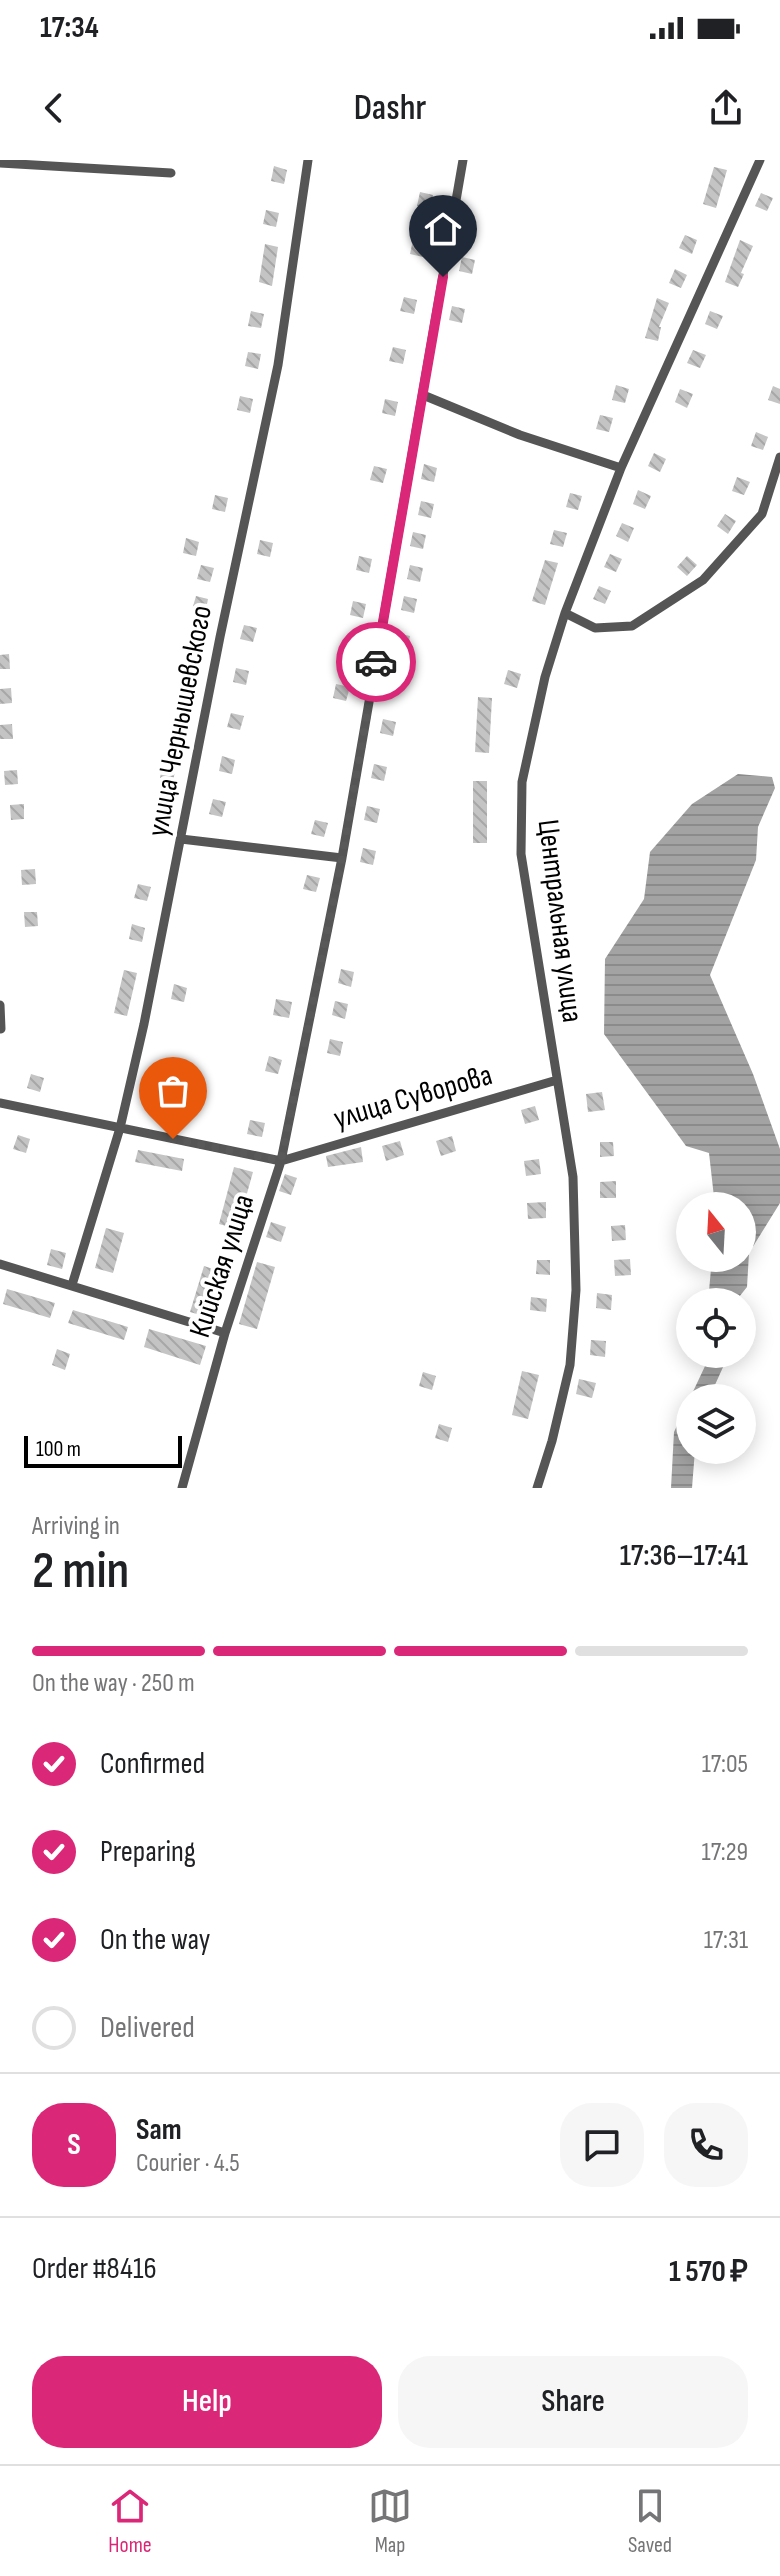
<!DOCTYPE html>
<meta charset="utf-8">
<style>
body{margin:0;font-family:"Sofia Sans Condensed",sans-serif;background:#f6f6f6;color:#202124;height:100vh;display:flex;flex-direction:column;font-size:30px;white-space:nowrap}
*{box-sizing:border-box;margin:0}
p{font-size:26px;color:#757577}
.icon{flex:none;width:44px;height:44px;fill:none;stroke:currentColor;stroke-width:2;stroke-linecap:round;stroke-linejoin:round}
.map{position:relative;height:1328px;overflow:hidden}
.side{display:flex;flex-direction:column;background:#fff;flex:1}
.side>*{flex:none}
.needle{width:52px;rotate:342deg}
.tools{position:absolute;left:676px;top:1032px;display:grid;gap:16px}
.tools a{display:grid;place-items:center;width:80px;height:80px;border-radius:50%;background:#fff;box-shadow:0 4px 20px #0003;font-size:40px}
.scale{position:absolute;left:24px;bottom:20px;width:158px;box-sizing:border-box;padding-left:8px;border:4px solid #000;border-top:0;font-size:22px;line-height:28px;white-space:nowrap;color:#000;-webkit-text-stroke:6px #fff;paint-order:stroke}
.pin{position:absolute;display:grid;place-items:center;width:68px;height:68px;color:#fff;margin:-82px -34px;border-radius:50% 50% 50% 0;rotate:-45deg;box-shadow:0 0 8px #0007}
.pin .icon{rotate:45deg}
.courier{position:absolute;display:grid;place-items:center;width:80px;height:80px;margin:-40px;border:6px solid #db2777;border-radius:50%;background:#fff;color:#222;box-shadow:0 2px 10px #0007}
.head em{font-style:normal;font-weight:600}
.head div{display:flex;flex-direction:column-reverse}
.head{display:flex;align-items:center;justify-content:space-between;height:136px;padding:0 32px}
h1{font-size:52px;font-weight:600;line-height:60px}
.bar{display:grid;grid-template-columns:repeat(4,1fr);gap:12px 8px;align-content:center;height:96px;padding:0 32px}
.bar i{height:10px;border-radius:6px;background:#e0e0e0}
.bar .active{background:#db2777}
.bar p{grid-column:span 4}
.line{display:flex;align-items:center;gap:20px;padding:0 32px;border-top:2px solid #e0e0e0}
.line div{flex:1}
.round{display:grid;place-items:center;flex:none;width:84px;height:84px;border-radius:32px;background:#f6f6f6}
ol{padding:0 32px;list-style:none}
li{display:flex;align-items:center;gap:24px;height:88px}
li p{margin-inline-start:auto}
li .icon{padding:8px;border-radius:50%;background:#db2777;color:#fff;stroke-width:4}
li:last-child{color:#757577}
li i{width:44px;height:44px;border:4px solid #e0e0e0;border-radius:50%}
.primary-button{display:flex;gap:16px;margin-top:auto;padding:16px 32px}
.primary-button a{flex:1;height:92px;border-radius:32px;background:#db2777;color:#fff;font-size:32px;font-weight:600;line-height:92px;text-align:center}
.primary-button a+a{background:#f6f6f6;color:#202124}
.status{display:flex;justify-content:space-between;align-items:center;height:56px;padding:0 40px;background:#fff;direction:ltr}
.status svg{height:22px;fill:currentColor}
header{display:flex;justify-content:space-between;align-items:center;height:104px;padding:0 32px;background:#fff;font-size:36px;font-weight:600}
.dock{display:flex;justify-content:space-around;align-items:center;height:112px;border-top:2px solid #e0e0e0;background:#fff;font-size:22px;color:#757577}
.dock a{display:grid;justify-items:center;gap:4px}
.dock .active{color:#db2777}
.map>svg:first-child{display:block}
.water{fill:url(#water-rules)}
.building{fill:url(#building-back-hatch)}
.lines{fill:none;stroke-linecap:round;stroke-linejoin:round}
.street{stroke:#555;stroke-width:9}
.done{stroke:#595959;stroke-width:8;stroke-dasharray:0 14.4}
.route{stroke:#db2777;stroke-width:10}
.labels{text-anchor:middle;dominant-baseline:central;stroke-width:8;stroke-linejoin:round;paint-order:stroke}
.street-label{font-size:30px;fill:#000;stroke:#fff}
</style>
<div class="status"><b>17:34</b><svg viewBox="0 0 49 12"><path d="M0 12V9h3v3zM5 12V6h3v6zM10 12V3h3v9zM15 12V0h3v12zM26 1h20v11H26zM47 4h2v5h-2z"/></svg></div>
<header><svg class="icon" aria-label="back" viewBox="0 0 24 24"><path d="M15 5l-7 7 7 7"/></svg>Dashr<svg class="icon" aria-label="share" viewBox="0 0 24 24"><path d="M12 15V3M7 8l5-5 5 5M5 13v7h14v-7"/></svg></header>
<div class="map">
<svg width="780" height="1328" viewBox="0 0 780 1328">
<defs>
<pattern id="water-rules" width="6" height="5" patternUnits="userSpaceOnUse" patternTransform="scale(2)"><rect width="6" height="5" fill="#a3a3a3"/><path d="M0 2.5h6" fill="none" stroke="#8b8b8b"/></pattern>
<pattern id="building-back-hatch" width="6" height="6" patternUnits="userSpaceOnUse" patternTransform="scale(2)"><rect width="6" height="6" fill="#c4c4c4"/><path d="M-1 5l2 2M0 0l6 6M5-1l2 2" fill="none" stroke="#a7a7a7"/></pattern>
</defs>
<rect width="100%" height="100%" fill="#fff"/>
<!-- water -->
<path class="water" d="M738,614L772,617L775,628L758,667L756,700L710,815L753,914L780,989V1043L749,1093L747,1127L735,1142H708L712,1098H742V1046H715L709,993L686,986L604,874L605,799L644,739L650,692L692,644Z
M706,1194H729L709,1238H690V1290H695L692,1328H671L674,1272L706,1204Z"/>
<!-- building -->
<path class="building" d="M274,6L287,10L284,24L271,21Z
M714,7L727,10L716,48L703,44Z
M420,32L433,35L430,49L417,46Z
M761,33L773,38L767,51L755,46Z
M266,50L279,53L276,67L263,64Z
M685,75L697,80L692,94L679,88Z
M413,80L426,83L423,97L410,94Z
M740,80L753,86L741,113L744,114L738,127L725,122Z
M265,84L278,87L272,126L259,122Z
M462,97L475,100L472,114L459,111Z
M675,109L687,115L681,128L669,123Z
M404,137L417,140L414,154L400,151Z
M657,138L669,143L659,167H661L658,181L645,178Z
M452,146L465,149L462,163L449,160Z
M251,151L264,154L261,168L248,166Z
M710,151L723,156L717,169L705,164Z
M393,187L406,190L403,204L389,201Z
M693,190L706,195L700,208L687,203Z
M248,192L261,194L258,209L245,206Z
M616,225L629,229L625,243L612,240Z
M773,226L780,229V244L768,240Z
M680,229L693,234L687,248L675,242Z
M240,236L253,239L250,253L237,250Z
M385,239L398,242L395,256L382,253Z
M600,255L613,258L609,272L596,269Z
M756,272L768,277L763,290L751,286Z
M654,293L666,299L660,312L648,306Z
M424,304L437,308L434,322L421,319Z
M374,306L387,309L383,323L370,320Z
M737,317L750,322L744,335L732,331Z
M638,330L651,336L645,349L633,344Z
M570,333L582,336L578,350L566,347Z
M215,335L228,338L225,352L212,349Z
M421,341L434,344L431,358L418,355Z
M725,354L736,361L728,374L717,366Z
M622,363L634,368L628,382L616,376Z
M554,370L567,373L563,387L550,384Z
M413,372L426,375L423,389L410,386Z
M186,378L199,382L196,396L183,393Z
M260,380L273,383L270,397L257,394Z
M610,394L622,399L616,412L604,407Z
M359,396L372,399L369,413L356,410Z
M687,396L697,405L687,416L677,407Z
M545,400L558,403L545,445L532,441Z
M201,405L214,408L210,422L197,419Z
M410,405L423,408L420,422L407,419Z
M599,426L611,431L605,444L593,439Z
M196,436L208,439L205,454L192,450Z
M404,436L417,439L414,453L401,450Z
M353,441L366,444L363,458L350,455Z
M244,465L257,468L253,482L240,479Z
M397,473L410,476L407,490L394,487Z
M189,475L202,478L194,521L181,518Z
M344,485L357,488L354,502L341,499Z
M9,494L10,509H0V495Z
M236,508L249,511L246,525L233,522Z
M390,508L403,511L399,525L386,522Z
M508,510L521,514L517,528L504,524Z
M336,524L350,527L346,541L333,538Z
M11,528L12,543L0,544V529Z
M178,536L191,539L188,554L175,550Z
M478,537L492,538L489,593L475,592Z
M231,553L244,556L240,570L227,567Z
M383,559L396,562L393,576L380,573Z
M12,564L13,579H0V565Z
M222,596L235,600L232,614L219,611Z
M163,604L176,607L173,621L160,618Z
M374,604L387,607L384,621L371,618Z
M17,610L18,624L5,625L4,611Z
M473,621H487V683H473Z
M213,639L226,642L222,657L209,654Z
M24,644V659L11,660L10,645Z
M367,646L380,649L377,663L364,660Z
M315,660L328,663L324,677L311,674Z
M363,688L376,691L373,705L360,702Z
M35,709L36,724L22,725L21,710Z
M307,715L320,718L316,732L303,729Z
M138,724L151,727L147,741L134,738Z
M24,752H37L38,766L25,767Z
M132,764L145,768L142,782L129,779Z
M341,809L354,812L351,827L338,823Z
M124,810L137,813L127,856L114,853Z
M174,824L187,828L184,842L171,839Z
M276,839L292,842L289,858L273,855Z
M335,841L348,844L345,859L332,855Z
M330,879L343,882L340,896L327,893Z
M269,896L282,900L278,914L265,911Z
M31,914L44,918L40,932L27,928Z
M602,932L605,950L588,952L586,934Z
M156,942L169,945L165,959L152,956Z
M535,946L539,960L525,964L521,950Z
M250,960L265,963L262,977L247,974Z
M18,975L30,979L26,993L13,989Z
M452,976L456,991L441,996L436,981Z
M400,981L404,995L386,1001L382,986Z
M600,982H613L614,996L600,997Z
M361,987L363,1002L328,1007L326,996Z
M138,990L184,999L182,1011L135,1002Z
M539,999L541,1014L526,1016L524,1001Z
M234,1007L253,1012L237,1069L219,1064Z
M285,1014L297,1018L291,1035L279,1031Z
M616,1021V1038H600V1022Z
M546,1042V1058L528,1059L527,1043Z
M271,1062L286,1067L281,1082L266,1077Z
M625,1065L626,1080L612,1081L611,1066Z
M106,1068L124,1073L113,1113L95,1108Z
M51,1089L66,1093L62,1109L47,1105Z
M630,1099L631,1115L615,1116L614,1100Z
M537,1100H550V1115L536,1114Z
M257,1102L275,1107L257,1169L239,1164Z
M204,1106L219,1111L204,1156L190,1152Z
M7,1129L55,1143L50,1158L3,1144Z
M597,1133L612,1135L611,1150L596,1148Z
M531,1137L547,1139L546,1152L530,1150Z
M73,1150L128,1167L124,1180L68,1163Z
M149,1169L206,1186L200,1205L144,1187Z
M591,1180L606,1181L605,1197L590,1195Z
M57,1189L70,1194L65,1210L52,1205Z
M522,1211L539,1215L528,1259L512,1255Z
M423,1212L436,1216L432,1230L419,1226Z
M579,1219L596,1223L592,1238L576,1234Z
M439,1264L452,1268L448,1282L435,1278Z"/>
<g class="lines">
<!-- street -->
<path class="street" d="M0,3L171,13
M423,235L520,275L621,308
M565,453L595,468L632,466L703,420L762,354L780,297
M181,679L342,698
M0,845L1,869
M0,943L281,1001L557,920
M0,1104L225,1173
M72,1125L120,968L144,864L220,477L278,205L308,0
M182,1328L225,1173L281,1001L342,698L463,0
M537,1328L552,1281L570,1205L576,1130L573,1017L521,694L522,622L545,517L565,453L621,308L760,0"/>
</g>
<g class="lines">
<!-- done -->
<path class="done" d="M173,979L281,1001L342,698L376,502"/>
<!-- route -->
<path class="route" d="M376,502L443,117"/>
</g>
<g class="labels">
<!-- street labels -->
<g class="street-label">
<text transform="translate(180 561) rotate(-79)">улица Чернышевского</text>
<text transform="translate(560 761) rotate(83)">Центральная улица</text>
<text transform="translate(413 937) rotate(-16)">улица Суворова</text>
<text transform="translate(222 1106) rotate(-72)">Кийская улица</text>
</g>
</g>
</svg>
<div class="tools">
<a><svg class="needle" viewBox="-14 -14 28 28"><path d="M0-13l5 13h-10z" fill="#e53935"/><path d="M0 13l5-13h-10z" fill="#757577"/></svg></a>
<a><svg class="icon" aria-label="locate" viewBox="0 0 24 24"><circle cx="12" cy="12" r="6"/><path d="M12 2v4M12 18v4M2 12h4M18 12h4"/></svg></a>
<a><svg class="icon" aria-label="layers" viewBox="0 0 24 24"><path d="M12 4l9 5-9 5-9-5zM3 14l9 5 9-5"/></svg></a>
</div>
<div class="scale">100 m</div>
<div class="pin" style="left:173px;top:979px;background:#ea580c"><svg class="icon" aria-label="bag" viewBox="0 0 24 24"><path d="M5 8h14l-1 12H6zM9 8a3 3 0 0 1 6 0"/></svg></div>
<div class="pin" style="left:443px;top:117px;background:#1f2937"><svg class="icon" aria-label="home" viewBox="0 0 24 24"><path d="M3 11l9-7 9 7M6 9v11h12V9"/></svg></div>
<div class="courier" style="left:376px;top:502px"><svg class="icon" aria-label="car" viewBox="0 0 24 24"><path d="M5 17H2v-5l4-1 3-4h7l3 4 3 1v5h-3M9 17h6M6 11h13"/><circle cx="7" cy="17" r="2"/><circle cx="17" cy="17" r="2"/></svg></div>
</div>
<section class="side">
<div class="head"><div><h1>2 min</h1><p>Arriving in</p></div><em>17:36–17:41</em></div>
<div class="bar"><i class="active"></i><i class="active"></i><i class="active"></i><i></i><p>On the way · 250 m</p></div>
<ol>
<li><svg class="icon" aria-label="check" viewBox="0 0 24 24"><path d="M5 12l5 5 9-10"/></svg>Confirmed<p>17:05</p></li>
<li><svg class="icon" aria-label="check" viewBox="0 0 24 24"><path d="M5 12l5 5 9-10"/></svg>Preparing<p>17:29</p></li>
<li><svg class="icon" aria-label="check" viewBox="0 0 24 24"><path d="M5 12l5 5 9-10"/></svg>On the way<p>17:31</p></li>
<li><i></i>Delivered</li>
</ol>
<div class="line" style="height:144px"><b class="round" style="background:#db2777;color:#fff">S</b><div><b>Sam</b><p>Courier · 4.5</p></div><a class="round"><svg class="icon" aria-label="chat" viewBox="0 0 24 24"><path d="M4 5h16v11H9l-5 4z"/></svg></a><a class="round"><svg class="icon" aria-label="phone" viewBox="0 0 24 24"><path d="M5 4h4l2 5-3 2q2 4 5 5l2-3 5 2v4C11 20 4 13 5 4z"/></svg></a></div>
<div class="line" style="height:104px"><div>Order #8416</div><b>1 570 ₽</b></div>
<div class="primary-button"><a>Help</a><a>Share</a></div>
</section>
<nav class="dock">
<a class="active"><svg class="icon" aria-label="home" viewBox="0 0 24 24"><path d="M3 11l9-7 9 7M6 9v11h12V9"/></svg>Home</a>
<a><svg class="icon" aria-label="map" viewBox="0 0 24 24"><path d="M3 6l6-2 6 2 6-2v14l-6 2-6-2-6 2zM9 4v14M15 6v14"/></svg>Map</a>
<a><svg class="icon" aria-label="saved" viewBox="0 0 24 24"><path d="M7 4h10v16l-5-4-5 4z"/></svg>Saved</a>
</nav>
